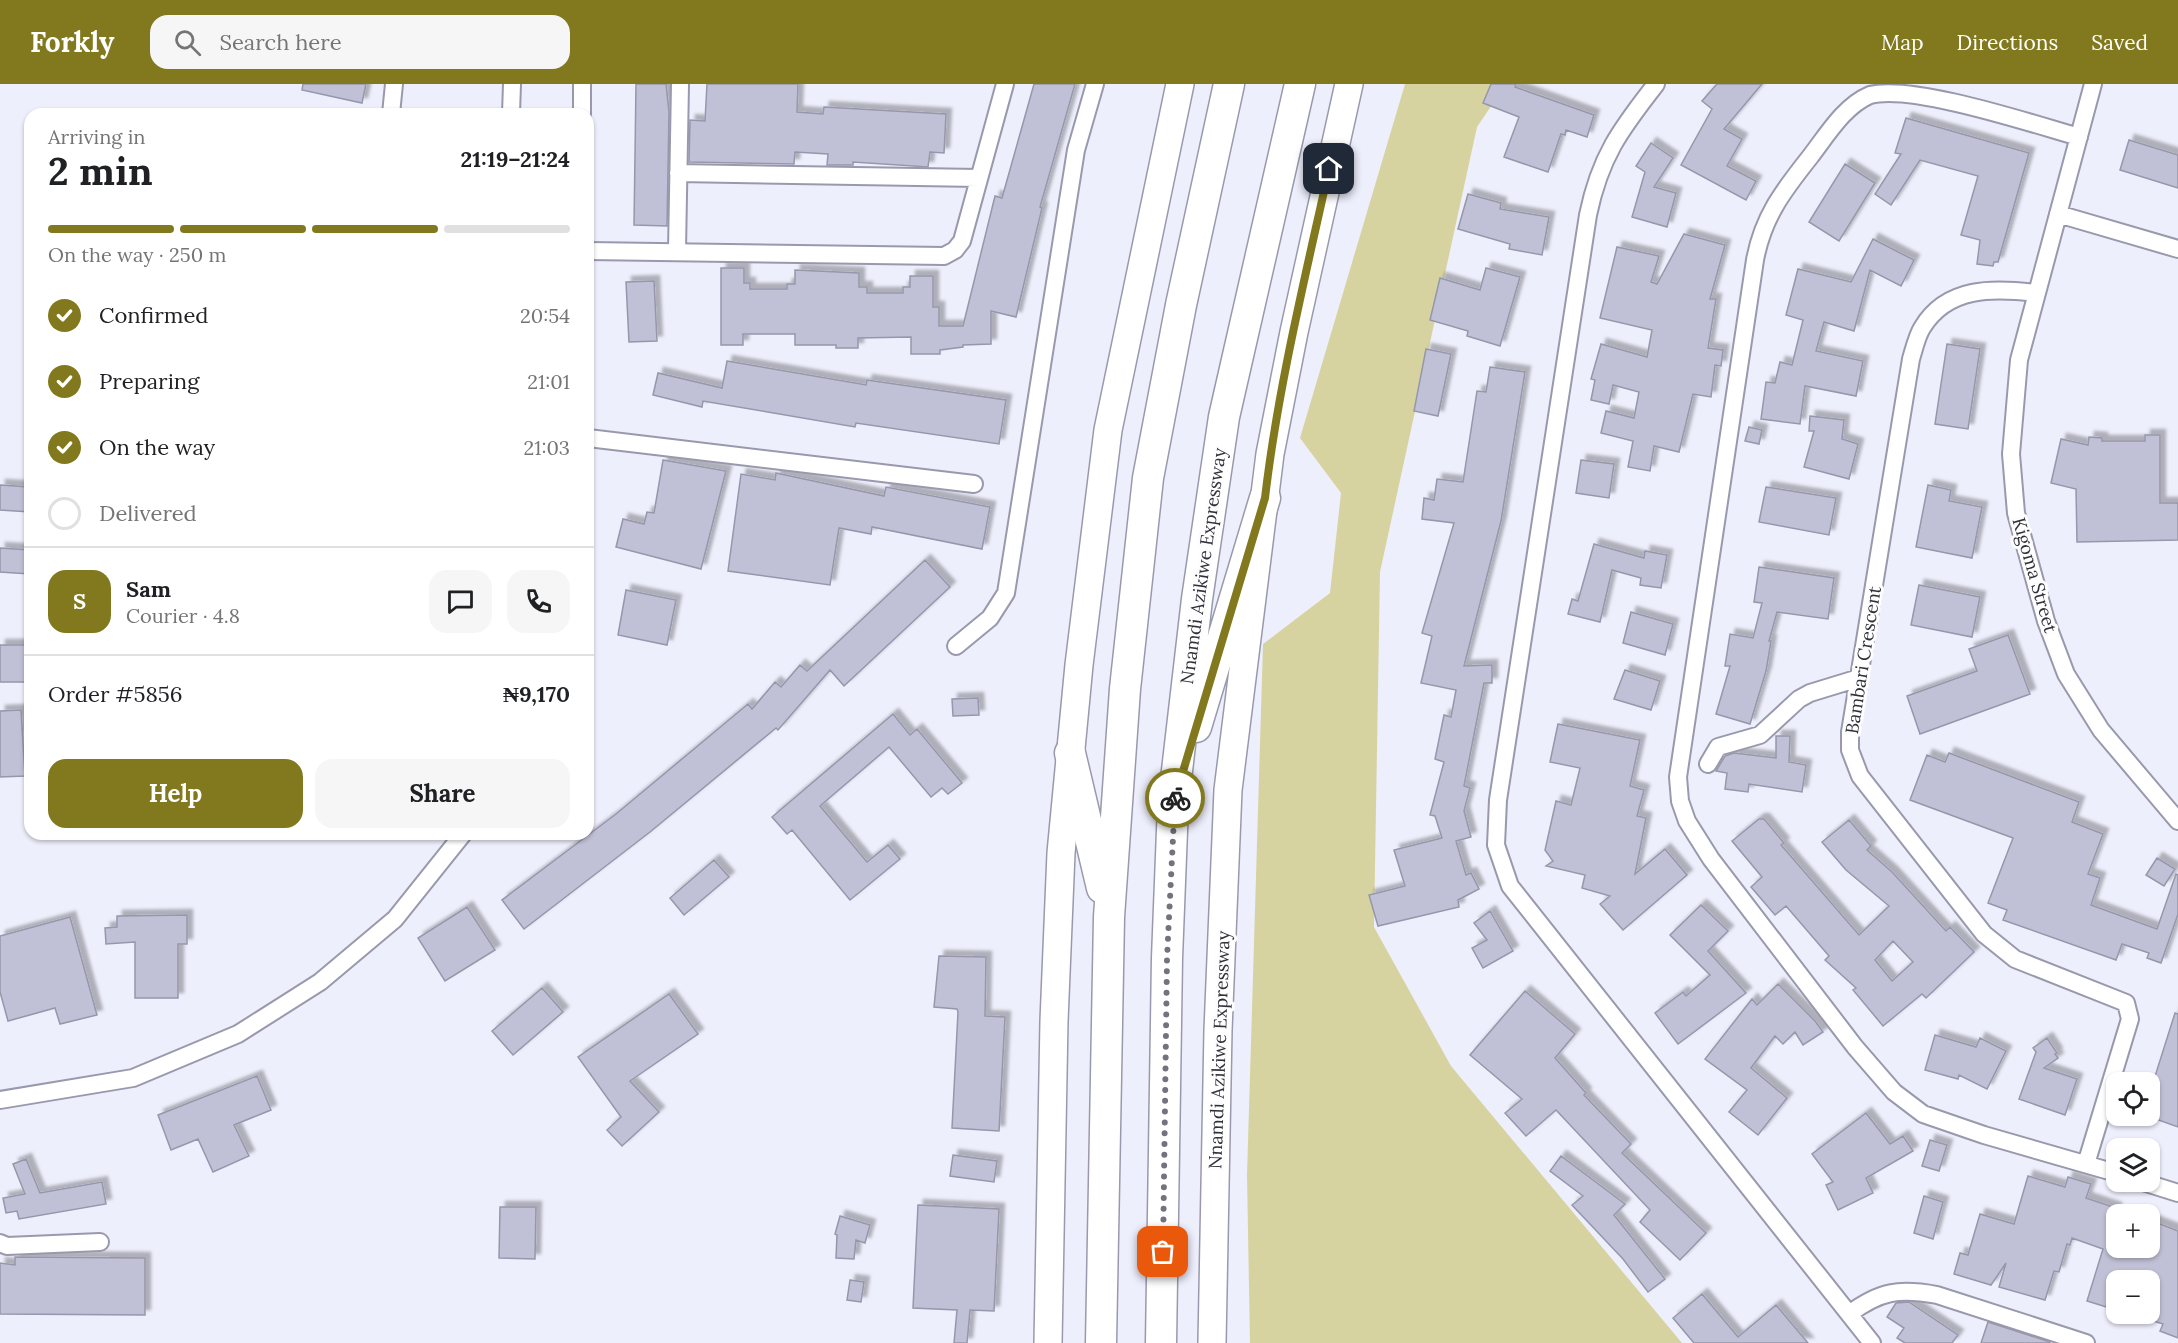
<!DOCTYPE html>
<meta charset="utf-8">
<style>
body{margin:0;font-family:Lora,serif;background:#f6f6f6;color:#202124;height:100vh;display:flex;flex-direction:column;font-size:22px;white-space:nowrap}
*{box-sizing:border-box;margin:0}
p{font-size:20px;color:#757577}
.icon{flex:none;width:33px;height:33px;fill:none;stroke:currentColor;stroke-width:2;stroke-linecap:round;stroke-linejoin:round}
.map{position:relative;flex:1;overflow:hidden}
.panel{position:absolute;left:24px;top:24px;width:570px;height:732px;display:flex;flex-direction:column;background:#fff;border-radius:18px;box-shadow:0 2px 4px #0004}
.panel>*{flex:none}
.controls{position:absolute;left:2106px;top:988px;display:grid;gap:12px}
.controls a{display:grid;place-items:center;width:54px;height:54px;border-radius:12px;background:#fff;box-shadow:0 2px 4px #0004;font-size:30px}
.pin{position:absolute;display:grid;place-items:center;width:51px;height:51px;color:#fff;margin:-26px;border-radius:12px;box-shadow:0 3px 9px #0006}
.courier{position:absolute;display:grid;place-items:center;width:60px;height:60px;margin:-30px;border:4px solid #82791f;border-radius:50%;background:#fff;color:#222;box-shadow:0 2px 8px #0007}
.summary em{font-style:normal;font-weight:800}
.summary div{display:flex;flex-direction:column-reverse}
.summary{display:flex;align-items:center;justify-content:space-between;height:102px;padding:0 24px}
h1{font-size:39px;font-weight:800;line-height:45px}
.bar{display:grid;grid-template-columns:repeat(4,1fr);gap:9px 6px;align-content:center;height:72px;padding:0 24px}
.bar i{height:8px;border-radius:4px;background:#e0e0e0}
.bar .active{background:#82791f}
.bar p{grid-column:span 4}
.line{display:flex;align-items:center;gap:15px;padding:0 24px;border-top:2px solid #e0e0e0}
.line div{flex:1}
.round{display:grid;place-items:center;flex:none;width:63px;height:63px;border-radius:18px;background:#f6f6f6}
ol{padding:0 24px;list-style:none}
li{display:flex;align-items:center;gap:18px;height:66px}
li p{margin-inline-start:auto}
li .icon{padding:6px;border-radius:50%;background:#82791f;color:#fff;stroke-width:4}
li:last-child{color:#757577}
li i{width:33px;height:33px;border:3px solid #e0e0e0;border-radius:50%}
.button{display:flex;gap:12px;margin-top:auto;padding:12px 24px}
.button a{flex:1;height:69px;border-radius:18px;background:#82791f;color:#fff;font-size:24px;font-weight:800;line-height:69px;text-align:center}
.button a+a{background:#f6f6f6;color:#202124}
header{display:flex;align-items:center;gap:36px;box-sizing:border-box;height:84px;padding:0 30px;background:#82791f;color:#fff}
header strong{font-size:28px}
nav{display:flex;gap:33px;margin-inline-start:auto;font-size:21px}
.search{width:420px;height:54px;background:#f6f6f6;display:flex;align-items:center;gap:15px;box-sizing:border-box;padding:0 21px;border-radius:18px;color:#757577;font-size:22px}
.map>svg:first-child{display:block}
.green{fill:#d7d3a1}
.building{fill:#c0c1d6;stroke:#9697ab;stroke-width:1.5;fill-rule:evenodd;filter:url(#shadow)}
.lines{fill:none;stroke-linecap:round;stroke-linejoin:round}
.minor-casing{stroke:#9999ad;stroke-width:20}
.trunk-casing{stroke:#9999ad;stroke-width:30}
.motorway-casing{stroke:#9999ad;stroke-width:33}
.minor{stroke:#fff;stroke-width:16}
.trunk{stroke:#fff;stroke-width:27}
.motorway{stroke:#fff;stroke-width:30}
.done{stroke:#72737d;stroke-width:6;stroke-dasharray:0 10.8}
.route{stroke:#82791f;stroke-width:8}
.labels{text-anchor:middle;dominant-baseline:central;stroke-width:6;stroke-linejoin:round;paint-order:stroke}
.street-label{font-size:18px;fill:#303038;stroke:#fdfdfd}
</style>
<header>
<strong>Forkly</strong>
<div class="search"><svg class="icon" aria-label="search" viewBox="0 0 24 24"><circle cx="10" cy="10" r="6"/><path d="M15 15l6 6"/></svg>Search here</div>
<nav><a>Map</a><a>Directions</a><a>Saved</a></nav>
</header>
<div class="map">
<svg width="2178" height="1259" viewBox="0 0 2178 1259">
<defs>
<filter id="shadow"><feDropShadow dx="5.5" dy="-5.5" stdDeviation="1.5" flood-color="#0004"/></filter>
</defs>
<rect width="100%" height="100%" fill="#eeeffc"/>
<!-- green -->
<path class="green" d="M1405,0H1506L1477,43L1380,488L1374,843L1451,982L1682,1259H1250L1247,1091L1263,560L1330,509L1341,409L1300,354Z"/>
<!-- building -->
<path class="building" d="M303,0H366L362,19L302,6Z
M636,0H666L669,28L667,142L634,141Z
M707,0H798L797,28L823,30L824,23L946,30L944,69L930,68L928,83L853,78V81H827L828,70L795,68L794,80L689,78L690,36L705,37Z
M1034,0H1075L1040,123L1042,124L1016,233L991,227V260L963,261V263L940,266V270H911V253L858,254V264H836V261H795V250H743V261H721V184H744V199H750V205H787V200H795V186L859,189V203H867V209H903V203H910V192H933V223H939V242H963L995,112L1002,114Z
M1491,0H1516L1515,3L1594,31L1587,53L1566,46L1565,51L1561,50L1548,88L1504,73L1519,33L1483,19Z
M1717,0H1762L1724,45L1742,55L1727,82L1756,97L1746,116L1681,81L1712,25L1702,17Z
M1906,34L2029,69L1998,178H1994L1993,182L1977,180L1980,156L1961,151L1978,92L1920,76L1891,121L1875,110L1901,70L1895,69Z
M2129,56L2178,71V104L2120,86Z
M1651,59L1673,74L1654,103L1676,109L1667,143L1632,133L1645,88L1636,82Z
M1845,80L1875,99L1839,157L1809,138Z
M1468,110L1501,119L1500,125L1549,133L1542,171L1509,165L1510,160L1458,145Z
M1684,150L1725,161L1710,215H1716L1708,264L1723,266L1721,282L1715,281L1711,313L1693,310L1679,368L1654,362L1650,387L1628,383L1633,357L1601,349L1606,327L1634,334L1639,308L1613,301L1609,320L1591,316L1595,296L1591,295L1601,260L1647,273L1652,246L1600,234L1617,163L1659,172L1651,198L1657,200Z
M1873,155L1914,176L1901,202L1870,186L1854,247L1824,238L1816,267L1863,277L1856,312L1805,302L1800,340L1761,335L1766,298L1775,299L1780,278L1792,281L1803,236L1786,231L1798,185L1851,198Z
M1486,184L1520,193L1500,262L1467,252L1468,247L1430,236L1440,194L1480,206Z
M654,197L657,257L629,258L626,198Z
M1947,260L1980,265L1968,345L1935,340Z
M1426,265L1451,270L1438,332L1414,327Z
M727,277L866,301L867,296L1006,316L999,360L856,339L855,343L703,317L702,323L653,311L658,289L722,304Z
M1490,283L1525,288L1501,437L1464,582L1492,581V599H1484L1464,702L1470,704L1464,727L1471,753L1456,757L1466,791L1471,789L1479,805L1458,816L1459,823L1378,842L1369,811L1405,802L1394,766L1442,754L1435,732L1430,731L1444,678L1435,675L1444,631L1451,633L1456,606L1421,599L1432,552L1422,549L1454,439L1422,435L1424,414L1434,416L1437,395L1463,398L1477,307L1486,308Z
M1810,332L1844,336L1842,355L1858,360L1849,395L1804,383L1814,347H1809Z
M1749,343L1762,346L1759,360L1745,357Z
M2145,351H2160V419H2178V456L2077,458L2076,405L2051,399L2061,355L2088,361L2089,353L2102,354V357H2145Z
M663,376L726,387L701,485L616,463L623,435L644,440L647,428L654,429Z
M1581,376L1614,380L1609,414L1576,409Z
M776,389L884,412L886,403L990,423L982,465L872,443L871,450L839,444L830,501L728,487L741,390L775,396Z
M0,401L30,403V428L0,426Z
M1928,401L1951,406L1949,417L1982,423L1972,474L1916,463Z
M1766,403L1836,414L1829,451L1759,438Z
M1594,460L1644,474L1645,467L1667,471L1661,504L1640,501L1641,494L1612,486L1600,538L1568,530L1572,515L1578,517Z
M0,464L30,466V490L0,488Z
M925,476L950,503L844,602L830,586L778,646L776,644L650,748L524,845L502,816L616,730L748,620L752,625L775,598L781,603L800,581L807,587Z
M1759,483L1834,494L1828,535L1777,528L1769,557H1771L1766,587L1750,640L1716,630L1730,582H1725L1730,550L1753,554L1762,519L1754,518Z
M1919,501L1980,513L1972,553L1911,541Z
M626,506L676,516L667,561L618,551Z
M1631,528L1673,540L1665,571L1623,559Z
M2008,551L2030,610L1920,650L1907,612L1977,587L1969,565Z
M0,561H30V598H0Z
M1625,586L1660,597L1651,626L1614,615Z
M978,614L979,631L953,632L952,615Z
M21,626L25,692L0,693V627Z
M893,630L910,651L917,645L962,699L948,710L942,704L931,713L889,663L820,722L867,778L888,761L900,775L850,816L792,746L787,750L772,733Z
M1558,640L1640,656L1630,702L1644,706L1637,732L1646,734L1635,790L1665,765L1687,791L1623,846L1600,820L1610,812L1582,804L1585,791L1546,782L1553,777L1545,766L1556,717L1571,721L1580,684L1550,678Z
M1776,652H1790L1789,678L1806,681L1802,708L1749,700L1748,708L1725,705L1727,689L1716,687L1725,672L1734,669L1776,674Z
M1949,669L2079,718L2072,738L2103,750L2088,790L2100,794L2091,821L2157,845L2176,790L2178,791V830L2161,879L2147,874L2149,869L2122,860L2116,876L2003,836L2007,826L1988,819L2013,754L1910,716L1927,671L1945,678Z
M1759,735H1764L1784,759L1781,761L1859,851L1889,822L1846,786L1822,758L1849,736L1871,762L1867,766L1892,788L1946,847L1950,843L1974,868L1926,914L1922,910L1883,942L1853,906L1856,904L1825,876L1829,872L1786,822L1775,831L1751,803L1762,793L1732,757ZM1893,857L1913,878L1892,897L1875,876Z
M2157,774L2175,785L2164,802L2146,791Z
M714,776L729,793L684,831L670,814Z
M1701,821L1728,847L1708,867L1746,909L1678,960L1655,929L1683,908L1686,912L1710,891L1670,851Z
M467,823L495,866L445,897L418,854Z
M1490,827L1513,867L1483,884L1472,864L1487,856L1474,839Z
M187,831V860H178V914H135V858L106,860L105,844L117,843V832Z
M70,833L97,931L60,940L55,924L8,937L0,908V852Z
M939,872L986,873L985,932L1005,933L999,1047L952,1044L958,928L957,925L934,923Z
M1778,900L1815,937L1823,948L1803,961L1795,948L1783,960L1775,952L1751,984L1787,1014L1758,1051L1729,1028L1747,1006L1705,975L1752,915L1757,921Z
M542,904L563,928L513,971L492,947Z
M1525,907L1575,950L1555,974L1586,1009L1584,1011L1631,1060L1622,1069L1706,1149L1680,1176L1640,1138L1650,1126L1556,1026L1526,1052L1505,1029L1522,1015L1470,971Z
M669,910L698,950L630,997L659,1028L622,1062L607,1046L621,1033L578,973Z
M2175,929L2178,930V1043L2150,1033V1008Z
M1935,951L1976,963L1980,954L2006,967L1987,1005L1959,991L1958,995L1925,986Z
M2047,954L2057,969L2055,970L2058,974L2044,984L2077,995L2065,1031L2019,1015L2036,968L2033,964Z
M257,992L271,1026L234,1041L249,1072L213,1088L198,1055L171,1066L158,1031Z
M1866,1029L1890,1060L1903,1052L1913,1067L1866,1094L1873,1109L1838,1126L1826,1101L1833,1098L1812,1070Z
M1930,1056L1947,1061L1939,1087L1922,1082Z
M953,1071L997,1077L994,1098L950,1092Z
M1561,1072L1625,1120L1614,1131L1665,1195L1648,1208L1623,1175L1572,1121L1583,1112L1550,1087Z
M26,1075L40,1109L102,1098L106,1120L19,1135L17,1127L6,1129L3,1114L25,1110L13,1080Z
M2028,1092L2065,1103L2068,1093L2091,1100L2086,1114L2116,1124V1164H2150V1136L2178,1147V1254L2160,1247L2163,1240L2150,1236V1197H2116V1226L2087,1217L2103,1165L2072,1154L2070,1161L2067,1160L2059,1188L2054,1187L2045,1216L1999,1203L2006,1179L1991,1201L1954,1190L1960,1169L1968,1171L1980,1130L2014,1140Z
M1924,1112L1943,1118L1933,1155L1914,1149Z
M918,1121L999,1125L994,1227L970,1226L967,1259H954L957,1226L913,1224Z
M500,1123H536L535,1175L499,1174Z
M840,1132L870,1141L865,1159L856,1156L854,1175L836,1174L837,1151L835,1150Z
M15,1173L145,1174V1231L0,1230V1179L15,1181Z
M850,1196L864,1198L861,1218L847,1216Z
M1702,1210L1738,1253L1776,1221L1808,1259H1694L1673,1234Z
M1909,1218L1958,1251L1952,1259H1905L1897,1254L1904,1244L1887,1233L1896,1219Z
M1988,1238L2050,1258V1259H1981Z"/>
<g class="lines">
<defs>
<path id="minor" d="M582,0V30
M1656,0C1620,46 1600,73 1588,131L1498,716L1496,761L1510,802L1872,1259
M2093,0L2019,276L2011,370L2016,429L2046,537L2066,590L2101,646L2178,737
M391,30L394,0
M511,30L512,0
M2079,53C2033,40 1913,0 1870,11C1844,22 1827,51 1810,73C1783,107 1763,133 1755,176L1678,693L1680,717L1687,737L1711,775L1855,963L1894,1008L1923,1030L1984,1051L2116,1089
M678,89L979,94
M2058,130L2178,165
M677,166L680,0
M588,167L944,172L955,166L962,157L1005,0
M2036,209C1994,204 1947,202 1922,244C1917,252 1914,265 1911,275L1850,648V666L1860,692L1984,850L2015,875L2126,919L2130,935L2086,1080
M588,354L974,400
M956,562L990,534L1006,509L1076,66L1095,0
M1708,680L1718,663L1760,651L1799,615L1810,609L1859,594
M0,1016L133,994L238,950L320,898L395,835L463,750
M2143,1098L2178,1109
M0,1159L7,1162L100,1158
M1849,1230C1880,1207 1899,1204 1937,1211L2086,1259"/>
<path id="trunk" d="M1048,1259L1054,937L1061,769L1079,581L1108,346L1180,0
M1212,1259L1218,946L1228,706L1270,370L1294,248L1349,0"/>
<path id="motorway" d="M1196,643L1265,414
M1070,669L1102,804
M1101,1259L1109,833L1125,605L1148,394L1181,221L1229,0
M1161,1259L1167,874L1173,721L1197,515L1224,333L1300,0"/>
</defs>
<!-- minor casing -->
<use href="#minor" class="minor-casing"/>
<!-- trunk casing -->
<use href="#trunk" class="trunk-casing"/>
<!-- motorway casing -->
<use href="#motorway" class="motorway-casing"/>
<!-- minor -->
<use href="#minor" class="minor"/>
<!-- trunk -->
<use href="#trunk" class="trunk"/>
<!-- motorway -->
<use href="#motorway" class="motorway"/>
</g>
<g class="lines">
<!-- done -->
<path class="done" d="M1163,1168L1167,874L1175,714"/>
<!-- route -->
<path class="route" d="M1175,714L1265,414C1278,303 1305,194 1329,85"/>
</g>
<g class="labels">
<!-- street labels -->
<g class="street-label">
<text transform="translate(1203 482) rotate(-82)">Nnamdi Azikiwe Expressway</text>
<text transform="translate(2035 491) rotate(74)">Kigoma Street</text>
<text transform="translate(1863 576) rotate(-81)">Bambari Crescent</text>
<text transform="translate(1219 966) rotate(-88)">Nnamdi Azikiwe Expressway</text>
</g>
</g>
</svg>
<div class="controls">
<a><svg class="icon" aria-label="locate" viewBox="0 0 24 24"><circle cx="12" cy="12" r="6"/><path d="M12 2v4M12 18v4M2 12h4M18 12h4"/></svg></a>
<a><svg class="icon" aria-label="layers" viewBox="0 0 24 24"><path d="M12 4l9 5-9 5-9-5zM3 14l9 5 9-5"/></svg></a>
<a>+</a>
<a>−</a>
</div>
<div class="pin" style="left:1163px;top:1168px;background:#ea580c"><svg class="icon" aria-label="bag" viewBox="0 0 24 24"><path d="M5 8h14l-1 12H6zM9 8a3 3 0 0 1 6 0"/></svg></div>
<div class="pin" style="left:1329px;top:85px;background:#1f2937"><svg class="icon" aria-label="home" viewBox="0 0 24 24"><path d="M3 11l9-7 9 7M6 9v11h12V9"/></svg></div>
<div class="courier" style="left:1175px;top:714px"><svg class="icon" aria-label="bike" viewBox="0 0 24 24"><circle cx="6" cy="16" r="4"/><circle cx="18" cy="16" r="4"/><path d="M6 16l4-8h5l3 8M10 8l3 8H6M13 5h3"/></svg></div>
<section class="panel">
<div class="summary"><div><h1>2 min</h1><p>Arriving in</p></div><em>21:19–21:24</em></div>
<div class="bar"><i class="active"></i><i class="active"></i><i class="active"></i><i></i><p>On the way · 250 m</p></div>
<ol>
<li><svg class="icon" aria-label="check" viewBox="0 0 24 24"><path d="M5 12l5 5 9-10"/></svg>Confirmed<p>20:54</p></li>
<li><svg class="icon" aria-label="check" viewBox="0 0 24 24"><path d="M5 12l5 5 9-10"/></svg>Preparing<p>21:01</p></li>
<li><svg class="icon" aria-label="check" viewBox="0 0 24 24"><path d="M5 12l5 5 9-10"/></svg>On the way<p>21:03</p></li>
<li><i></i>Delivered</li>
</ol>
<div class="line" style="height:108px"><b class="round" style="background:#82791f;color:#fff">S</b><div><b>Sam</b><p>Courier · 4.8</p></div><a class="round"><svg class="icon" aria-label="chat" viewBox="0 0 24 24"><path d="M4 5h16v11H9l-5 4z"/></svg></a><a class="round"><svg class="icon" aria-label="phone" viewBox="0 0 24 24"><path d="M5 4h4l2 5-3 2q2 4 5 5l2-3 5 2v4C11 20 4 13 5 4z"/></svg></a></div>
<div class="line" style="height:78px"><div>Order #5856</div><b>₦9,170</b></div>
<div class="button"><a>Help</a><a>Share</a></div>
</section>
</div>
